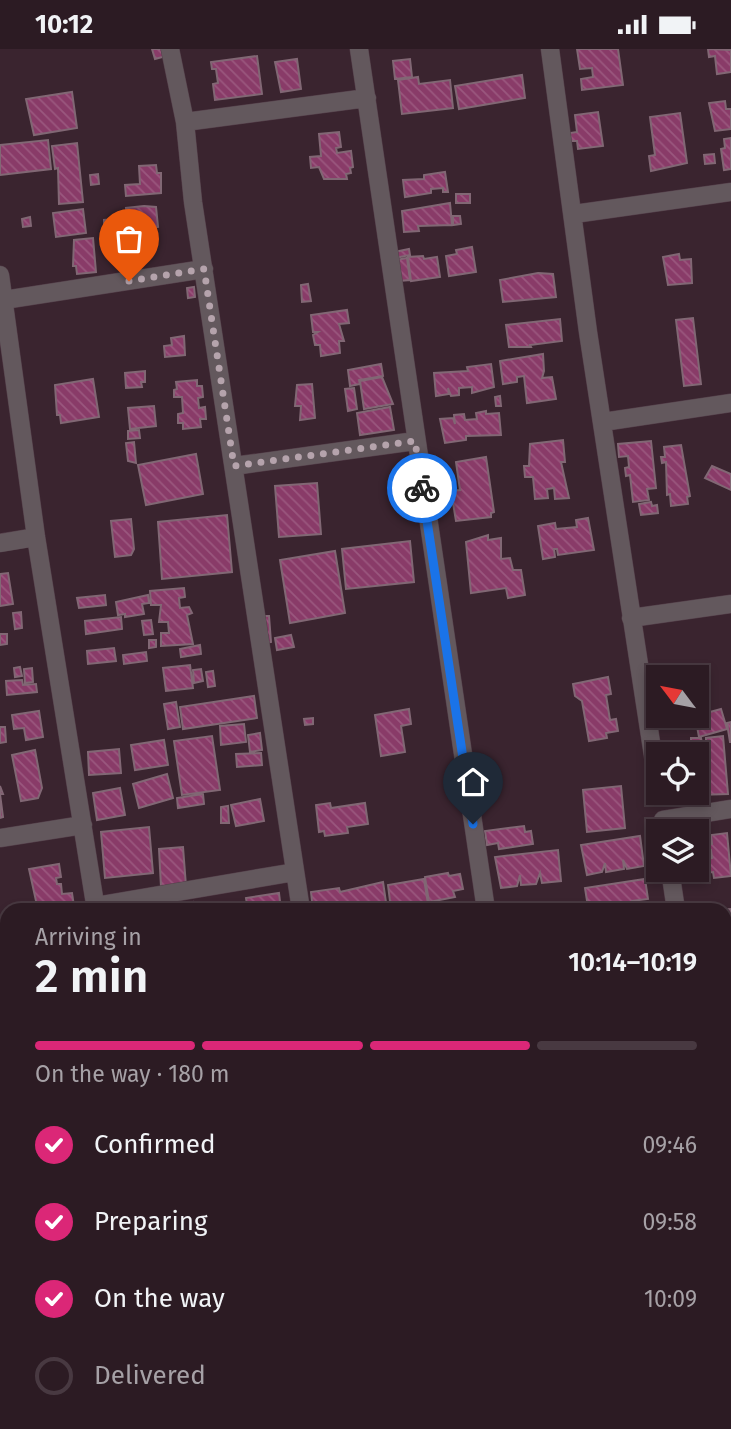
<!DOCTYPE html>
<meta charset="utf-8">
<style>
body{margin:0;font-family:"Fira Sans",sans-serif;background:#382830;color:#f1f3f6;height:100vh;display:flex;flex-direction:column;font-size:26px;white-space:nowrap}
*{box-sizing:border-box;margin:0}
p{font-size:23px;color:#a6a1a6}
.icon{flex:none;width:38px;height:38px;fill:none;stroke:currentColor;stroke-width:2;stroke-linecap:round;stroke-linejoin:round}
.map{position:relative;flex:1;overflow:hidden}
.drawer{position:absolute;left:0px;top:854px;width:732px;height:527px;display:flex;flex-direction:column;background:#2c1b23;border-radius:21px 21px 0 0;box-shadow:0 4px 10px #0003,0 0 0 2px #483941}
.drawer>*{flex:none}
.needle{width:46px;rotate:302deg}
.controls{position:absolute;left:646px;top:616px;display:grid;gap:14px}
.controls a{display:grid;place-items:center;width:63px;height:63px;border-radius:0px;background:#2c1b23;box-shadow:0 4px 10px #0003,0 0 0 2px #483941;font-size:35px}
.pin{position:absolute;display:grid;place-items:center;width:60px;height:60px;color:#fff;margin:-72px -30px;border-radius:50% 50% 50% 0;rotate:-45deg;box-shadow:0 0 7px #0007}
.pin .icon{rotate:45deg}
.courier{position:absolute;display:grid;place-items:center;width:70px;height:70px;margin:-35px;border:5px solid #1a73e8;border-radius:50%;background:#fff;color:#222;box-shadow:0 2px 9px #0007}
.head em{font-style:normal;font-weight:600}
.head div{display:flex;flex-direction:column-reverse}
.head{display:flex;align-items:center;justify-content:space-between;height:119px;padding:0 35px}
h1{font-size:46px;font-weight:600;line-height:52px}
.bar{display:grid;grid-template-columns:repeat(4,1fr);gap:10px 7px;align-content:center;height:84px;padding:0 35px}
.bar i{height:9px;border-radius:5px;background:#483941}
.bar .on{background:#db2777}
.bar p{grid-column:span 4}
ol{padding:0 35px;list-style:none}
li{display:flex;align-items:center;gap:21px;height:77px}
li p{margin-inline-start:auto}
li .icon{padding:7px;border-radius:50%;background:#db2777;color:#fff;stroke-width:4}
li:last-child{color:#a6a1a6}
li i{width:38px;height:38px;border:4px solid #483941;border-radius:50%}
.status{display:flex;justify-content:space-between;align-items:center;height:49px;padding:0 35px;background:#2c1b23;direction:ltr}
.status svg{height:19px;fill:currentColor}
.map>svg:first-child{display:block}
.building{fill:url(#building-back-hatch);stroke:#816774;stroke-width:2}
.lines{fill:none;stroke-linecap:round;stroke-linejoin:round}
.minor-casing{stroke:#543f4a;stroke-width:19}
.minor{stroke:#63585d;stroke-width:18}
.done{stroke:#b5a3ac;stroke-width:7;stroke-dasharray:0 12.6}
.route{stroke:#1a73e8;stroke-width:9}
</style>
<div class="status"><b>10:12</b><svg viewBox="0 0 49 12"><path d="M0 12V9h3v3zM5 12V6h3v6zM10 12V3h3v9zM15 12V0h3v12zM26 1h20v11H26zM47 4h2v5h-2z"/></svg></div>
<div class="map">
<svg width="731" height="1380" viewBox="0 0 731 1380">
<defs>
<pattern id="building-back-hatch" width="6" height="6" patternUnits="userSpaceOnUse" patternTransform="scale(1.75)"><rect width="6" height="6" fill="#893b68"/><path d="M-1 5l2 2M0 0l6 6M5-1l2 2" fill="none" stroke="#9a577e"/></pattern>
</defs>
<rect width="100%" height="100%" fill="#3a242f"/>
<!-- building -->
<path class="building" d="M152,0H164L166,7L155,10Z
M577,0H618L623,36L582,41L581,30L593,28L592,19L580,20Z
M708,0L731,1V23L717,25L715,7L709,8Z
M257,7L262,45L215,51L213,35L218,34L216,20H212L211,13Z
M297,10L301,40L281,43L275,13Z
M410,10L412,28L395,30L393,12Z
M522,26L525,49L459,60L455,37Z
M418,28L419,35L450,31L453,59L402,65L398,31Z
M72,43L77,79L34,86L26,50Z
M725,52L726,60H731V80L715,82L709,54Z
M598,63L603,97L578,100L577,92H571L570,84L577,83L575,66Z
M680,64L687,114L651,122L649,107L655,106L650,68Z
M339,83L341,98L336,99L337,104L351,102L353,118L350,119L351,124L346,125L347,130H324L319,118L311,119L310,108L321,107L319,85Z
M731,89V120L724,121L721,100L725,99L724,90Z
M48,91L51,120L0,126V96Z
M77,94L83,153L59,155L58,119L55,120L52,97Z
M714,105L715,114L705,115L704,106Z
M156,116L157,124H161V144L126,147L125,136L140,135L139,117Z
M445,123L448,143H443V139L431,140V144L405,148L403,131L424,130V126Z
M98,125L99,135L91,136L90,126Z
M456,145H470V154H456Z
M450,154L452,176L418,177L419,182L404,183L402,162Z
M144,157L156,158L158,178L151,179L153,199L124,202V198L120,199L121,203L105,204L104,171L127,169L126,159Z
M83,160L86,184L56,188L53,164Z
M453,167H460L461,175L453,176Z
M30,168L31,177L23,178L22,170Z
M93,189L96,223L77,225L76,217H73L74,191Z
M472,198L476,223L449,227L446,207L457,205L456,201Z
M409,200L410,206L395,209L394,203Z
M679,205L680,211L691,210L692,234L668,236L663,208Z
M423,207L424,210L437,208L440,228L411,232L408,208Z
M407,209L410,231L399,232L396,211Z
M538,224L553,225L556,248L503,253L500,231Z
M308,235L311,252L302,253L301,236Z
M194,238L195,248L188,249L187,239Z
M347,261L349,274L339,275L344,292H339L340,304L321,307L320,296H315L313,286L318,283H313L311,266Z
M693,269L701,335L684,337L676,271Z
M560,270L562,292L530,296L531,298H509L506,276Z
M184,287L185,306L165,308L164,297L172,296L171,289Z
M543,305L544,322L542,329L552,328L556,350L527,354L524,327L517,328V333L503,335L500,312Z
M381,315L383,327L359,331L360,335L350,337L348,321Z
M491,315L494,338L472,344V338L459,339V346L451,347L448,339L449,345L436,347L434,324L468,322L467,318Z
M145,322V333H141L142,338L126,339L125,324Z
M382,328L393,355L364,360L360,332Z
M93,330L99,368L61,374L60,366H57L55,336Z
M197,331V337H202L203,348L198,349L199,359L205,358L206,370H200L201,378L183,380V374H178V365L183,364L182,348H174V341L177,340L176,333Z
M312,335L315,369L300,371L301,357H295L297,336Z
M354,339L357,360L348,362L345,340Z
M500,347L501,357H496L495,348Z
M154,357L156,377L130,380L128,359Z
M390,358L394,381L360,386L357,364Z
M486,362V365L499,364L501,386L466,387V391L445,394L440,370L453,369L455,375L454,366L464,365L465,371L477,370L476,364Z
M139,381L140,389L128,390V382Z
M563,391L565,413H561L569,449L555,450L554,439L547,440L548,449L535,450L533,428H525L524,417H529L530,395Z
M651,392L656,439L647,440L649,451L633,453L630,426L626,427L625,419L629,418L628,407L619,408L618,395Z
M134,393L136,414L128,412L126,394Z
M681,396L690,447L687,448L688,455L671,457L670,445L667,446L666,413L662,414L661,408H665L664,398Z
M196,405L203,445L146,456L138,416Z
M486,408L494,463L491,464V468L456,472L451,442L460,441L456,413Z
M712,417L731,425V441L705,429Z
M317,434L321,485L279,488L275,437Z
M651,453L652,457L657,456L658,464L641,466L639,455Z
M227,466L232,523L162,530L158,473Z
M588,469L594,501L558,506L557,500H554L555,508L543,510L538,477L555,474L556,480L577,478L576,471Z
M131,470L134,500L131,506L115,508L111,472Z
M488,486V491L501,489V510L510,509L513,521H521L525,546L508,549L506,539L471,544L466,493Z
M410,492L414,533L346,540L342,500Z
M335,502L345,564L290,574L280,511Z
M8,524L13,555L0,557V525Z
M184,539L185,548L179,549L180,559L189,558L192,564L187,566L193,595L161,597V584H169L168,573H159L161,556H151L150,542Z
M105,546L106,556L79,559L77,549Z
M148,546L149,554L142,555L144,565L125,568V565L118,566L116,553Z
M21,563L22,579L15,580L13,564Z
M263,567H269L271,593L266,594Z
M121,568L122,580L86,585L85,572Z
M151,571L153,585L144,586L142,572Z
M0,585H7V595L0,596Z
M291,586L294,598L277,601L275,589Z
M149,591H156V598L149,599Z
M200,596L201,605L181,608L180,600Z
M114,599L116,612L88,615L87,602Z
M146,603L147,612L124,615L123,606Z
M190,616L193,639L166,642L163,619Z
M20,618L22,627L15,628L14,619Z
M32,619L33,633L25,634L24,620Z
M201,620L203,632L194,634L193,621Z
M213,622L215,637L208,638L206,623Z
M608,628L611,645L606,646L610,671L616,670L618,682L606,684L607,689L589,692L582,652L575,647L573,635Z
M22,631L23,636L36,635L37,643L7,646L6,632Z
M254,647L257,669L183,680L180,658Z
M176,653L180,678L168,680L164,655Z
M409,660L411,675L401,677L405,703L381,707L375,666Z
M721,660L727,680L699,688L695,667Z
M39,662L43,688L26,691L24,679L14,680L12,666Z
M313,669V675L305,676L304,670Z
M731,673V693H730L727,674Z
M244,675L246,693L221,696L220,677Z
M0,678H5L6,693L0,694Z
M260,684L262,701L250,703L248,686Z
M212,687L220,741L182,746L174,692Z
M723,687L728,745L697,746L699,712L696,713V705H690L689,696L706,694V689Z
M691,689H701L702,694H691Z
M164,691L168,716L135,721L131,696Z
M119,700L121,724L89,726L88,703Z
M35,701L42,739L38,749L21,752L12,706Z
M261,704L262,716L237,718L236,705Z
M167,725L173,749L139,759L133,735Z
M0,737L3,745H0L3,768L0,769Z
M621,737L625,779L587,783L583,741Z
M120,739L125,766L97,771L93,744Z
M203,745L204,755L178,759L177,749Z
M260,750L264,772L236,777L231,756Z
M330,754L331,759L365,754L368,775L347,778L348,784L325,787L324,782L319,783L316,756Z
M228,757L229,774H221V758Z
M524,777L525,783L531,782L533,795L499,800L498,794L487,796L485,782Z
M149,778L153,824L105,829L101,783Z
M727,784L731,827L714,829L713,823L704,824L703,811L712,809L711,801L698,803V797L712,795L711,786Z
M640,787L644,817L627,820L623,811L624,820L606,823L605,814L602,823L587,826L581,796Z
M183,798L186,837L161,838L159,800Z
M558,801L561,832L542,834L540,824L536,835L521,836L520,826L517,837L501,839L495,808Z
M59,815L61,828L56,829L57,835H61L62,845L72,844L74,857L38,861L29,820Z
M448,824L449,827L460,825L463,840L453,842L455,848L429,853L425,828Z
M424,830L428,855L391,860L388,836Z
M645,830L648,850L632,852V856L626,857L625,853L609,855L610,858H588L585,839Z
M383,833L387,860L313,861L311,843L339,839L340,843Z
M279,844L281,861H248L246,849Z
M193,853L195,861H173L172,857Z
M698,853L699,861H683L682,855Z
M464,857V861H429Z
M731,860V931L724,932V861H719Z
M7,888V913L0,915V889Z
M7,917V937L0,938V919Z
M7,957V981L0,983V958Z
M731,1085V1113H725L724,1086Z
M256,1374H306V1380H257Z"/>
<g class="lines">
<defs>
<path id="minor" d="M170,0L185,73L193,153L301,861
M359,0L486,861
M550,0L588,283L658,739
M185,73L367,49
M574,165L731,143
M0,226L36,488L96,861
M4,251L204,220
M603,373L731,354
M234,417L415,392
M0,494L36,488
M631,569L731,555
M663,771L731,760
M0,789L83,776
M670,821L676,861
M95,857L295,823
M724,1155L731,1154
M724,1208L731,1227
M0,1263L7,1262
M166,1374L167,1380
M521,1374V1380"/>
</defs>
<!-- minor casing -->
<use href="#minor" class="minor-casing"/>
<!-- minor -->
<use href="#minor" class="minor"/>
</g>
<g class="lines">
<!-- done -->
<path class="done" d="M129,232L204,220L234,417L415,392L422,439"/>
<!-- route -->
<path class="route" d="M422,439L473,775"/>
</g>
</svg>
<div class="controls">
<a><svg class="needle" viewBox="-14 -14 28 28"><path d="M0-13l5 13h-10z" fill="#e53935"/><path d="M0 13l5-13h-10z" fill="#a6a1a6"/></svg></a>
<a><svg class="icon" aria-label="locate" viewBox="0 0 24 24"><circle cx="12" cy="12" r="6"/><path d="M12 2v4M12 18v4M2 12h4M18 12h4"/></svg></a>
<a><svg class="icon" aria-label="layers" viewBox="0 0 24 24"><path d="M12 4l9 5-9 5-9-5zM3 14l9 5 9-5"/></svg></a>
</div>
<div class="pin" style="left:129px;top:232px;background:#ea580c"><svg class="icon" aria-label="bag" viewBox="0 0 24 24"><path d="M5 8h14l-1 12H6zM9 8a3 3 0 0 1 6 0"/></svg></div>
<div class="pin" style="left:473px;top:775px;background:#1f2937"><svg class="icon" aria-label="home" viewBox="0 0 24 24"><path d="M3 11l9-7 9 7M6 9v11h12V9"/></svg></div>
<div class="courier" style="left:422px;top:439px"><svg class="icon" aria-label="bike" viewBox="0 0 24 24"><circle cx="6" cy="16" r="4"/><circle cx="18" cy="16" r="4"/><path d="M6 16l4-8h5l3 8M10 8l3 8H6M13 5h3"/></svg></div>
<section class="drawer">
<div class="head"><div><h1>2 min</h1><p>Arriving in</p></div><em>10:14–10:19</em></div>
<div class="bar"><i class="on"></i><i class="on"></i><i class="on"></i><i></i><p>On the way · 180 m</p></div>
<ol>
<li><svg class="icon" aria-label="check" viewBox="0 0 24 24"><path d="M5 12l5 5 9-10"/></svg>Confirmed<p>09:46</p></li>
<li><svg class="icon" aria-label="check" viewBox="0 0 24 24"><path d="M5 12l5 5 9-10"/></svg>Preparing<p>09:58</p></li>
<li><svg class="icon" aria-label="check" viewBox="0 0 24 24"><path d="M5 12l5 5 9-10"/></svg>On the way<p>10:09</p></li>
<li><i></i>Delivered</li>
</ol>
</section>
</div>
